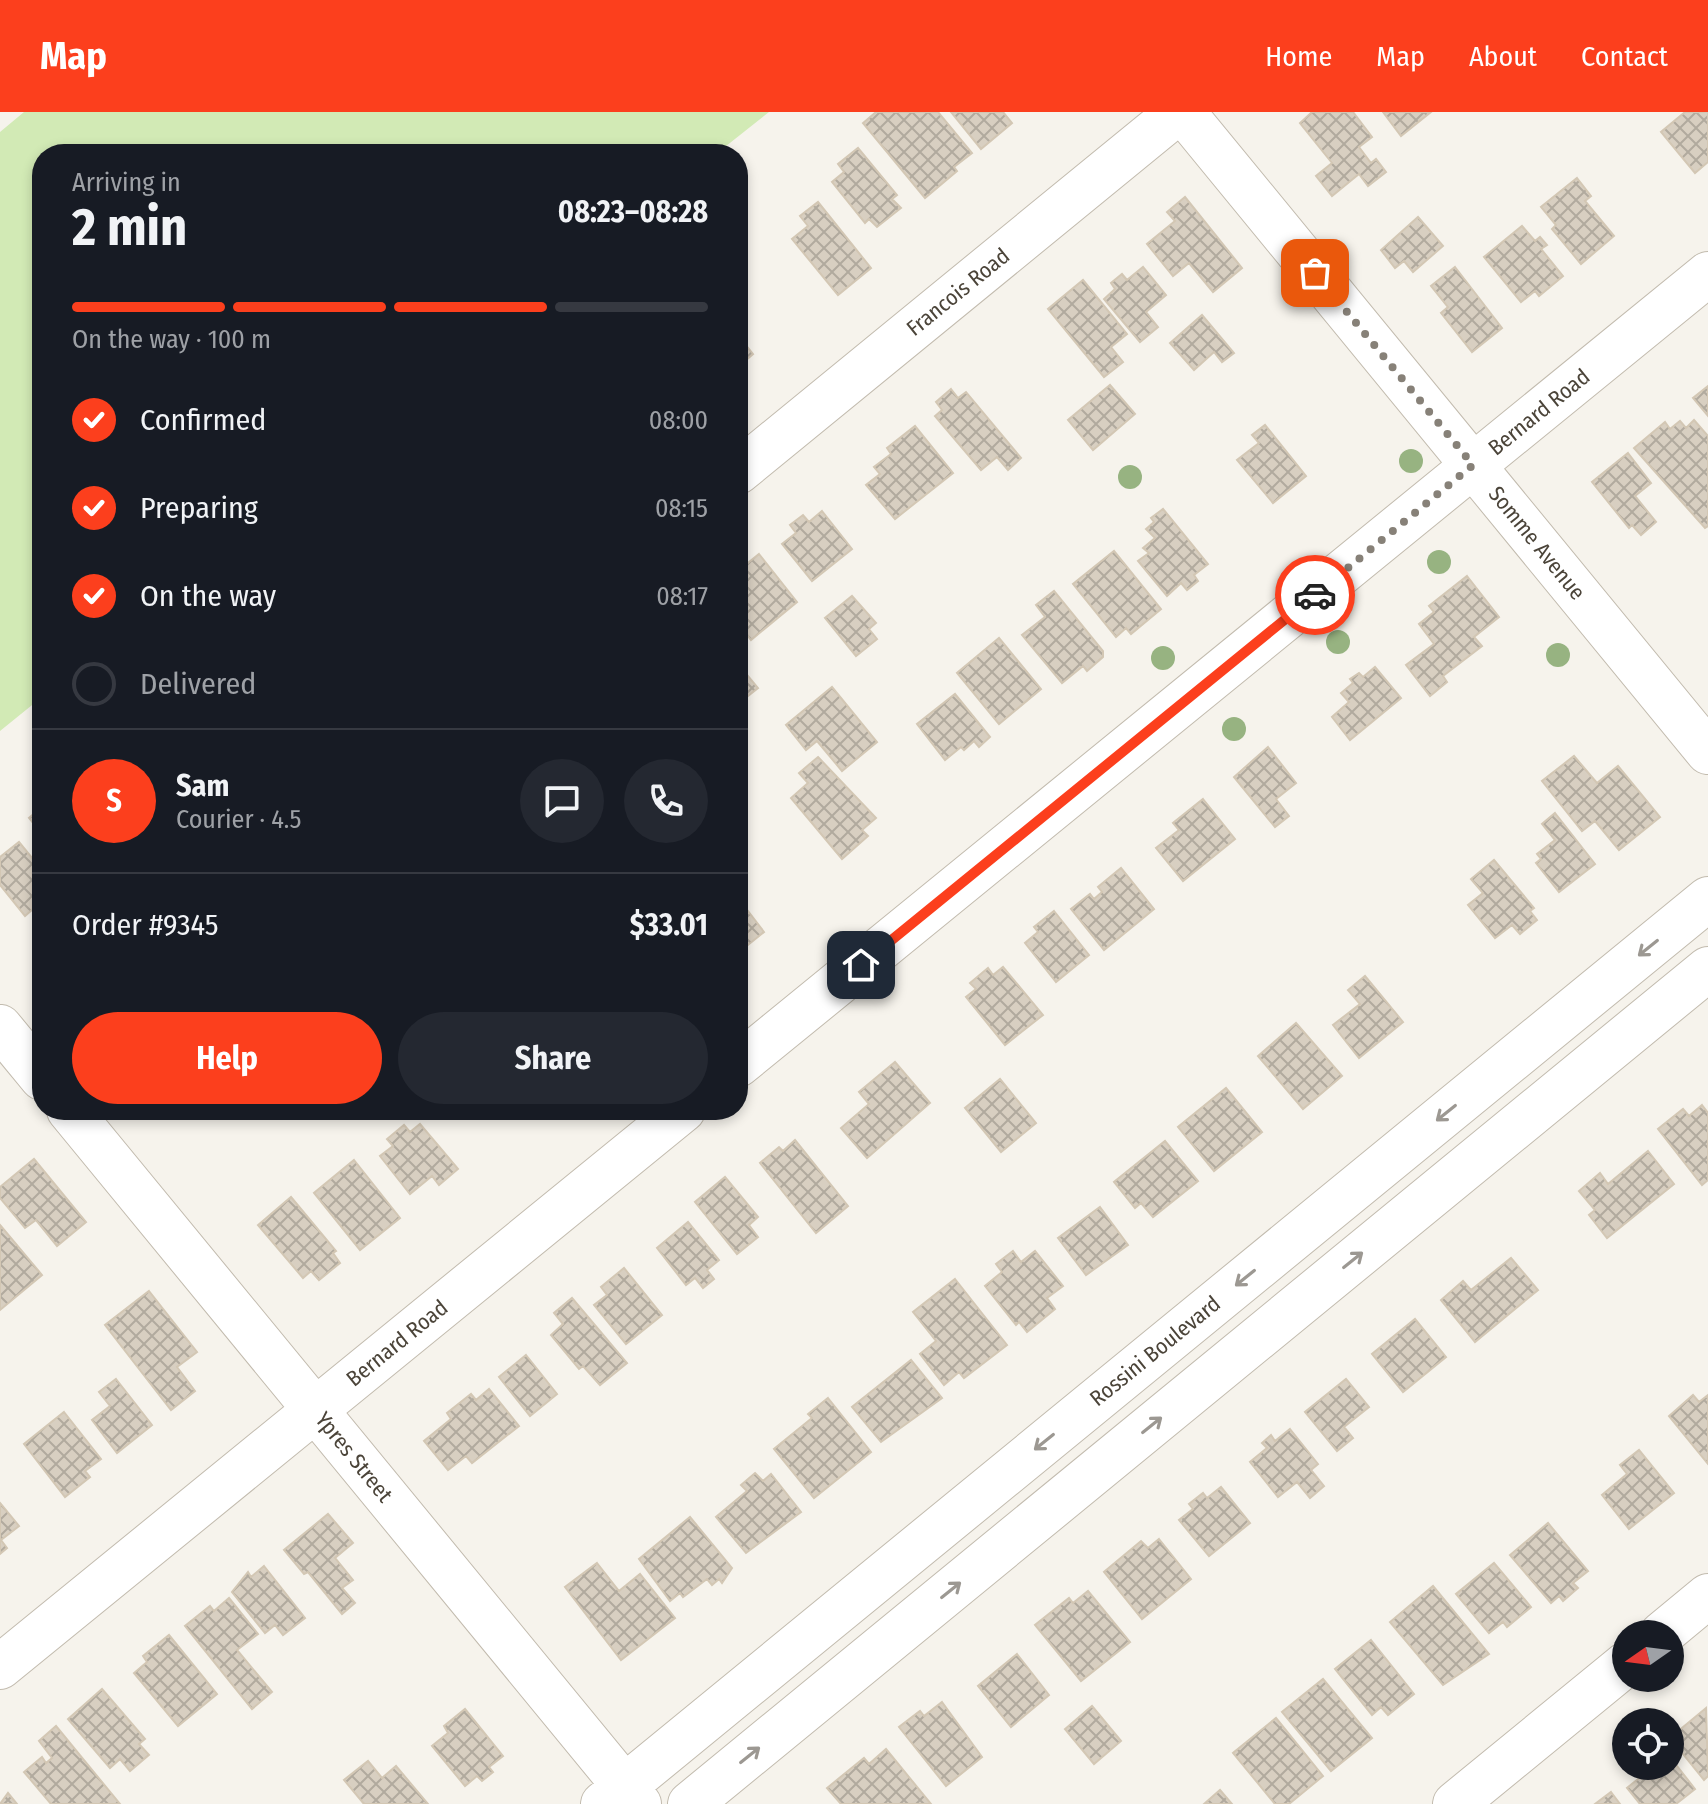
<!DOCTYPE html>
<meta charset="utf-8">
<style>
body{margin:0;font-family:"Fira Sans Condensed",sans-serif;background:#242831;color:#f1f3f6;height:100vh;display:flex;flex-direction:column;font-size:30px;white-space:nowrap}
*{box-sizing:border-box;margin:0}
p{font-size:26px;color:#9ea1a6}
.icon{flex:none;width:44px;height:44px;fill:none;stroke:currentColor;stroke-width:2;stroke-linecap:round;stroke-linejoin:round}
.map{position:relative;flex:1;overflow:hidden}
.panel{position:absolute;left:32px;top:32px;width:716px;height:976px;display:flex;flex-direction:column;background:#171b24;border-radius:32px;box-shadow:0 4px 12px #0003}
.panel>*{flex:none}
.needle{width:52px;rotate:256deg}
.fabs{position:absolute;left:1612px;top:1508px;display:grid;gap:16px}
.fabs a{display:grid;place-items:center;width:72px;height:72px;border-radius:50%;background:#171b24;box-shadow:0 4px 12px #0003;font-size:40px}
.pin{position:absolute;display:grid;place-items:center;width:68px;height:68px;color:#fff;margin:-34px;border-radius:16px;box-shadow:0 4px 12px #0006}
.courier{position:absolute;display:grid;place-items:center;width:80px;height:80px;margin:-40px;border:6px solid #fc3f1d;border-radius:50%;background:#fff;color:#222;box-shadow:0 2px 10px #0007}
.head em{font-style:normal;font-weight:700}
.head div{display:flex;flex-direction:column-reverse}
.head{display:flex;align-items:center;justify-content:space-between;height:136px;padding:0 40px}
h1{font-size:52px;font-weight:700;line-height:60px}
.bar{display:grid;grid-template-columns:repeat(4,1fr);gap:12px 8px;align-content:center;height:96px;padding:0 40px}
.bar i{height:10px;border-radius:6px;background:#363941}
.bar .active{background:#fc3f1d}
.bar p{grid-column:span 4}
.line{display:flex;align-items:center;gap:20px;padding:0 40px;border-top:2px solid #363941}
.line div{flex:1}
.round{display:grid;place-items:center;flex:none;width:84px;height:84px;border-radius:42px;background:#242831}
ol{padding:0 40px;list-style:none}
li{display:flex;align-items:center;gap:24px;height:88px}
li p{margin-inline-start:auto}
li .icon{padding:8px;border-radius:50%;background:#fc3f1d;color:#fff;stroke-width:4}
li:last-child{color:#9ea1a6}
li i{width:44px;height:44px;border:4px solid #363941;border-radius:50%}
.primary-button{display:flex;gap:16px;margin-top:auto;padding:16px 40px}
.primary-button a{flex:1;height:92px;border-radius:48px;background:#fc3f1d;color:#fff;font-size:32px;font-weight:700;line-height:92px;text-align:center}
.primary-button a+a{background:#242831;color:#f1f3f6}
header{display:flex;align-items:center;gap:48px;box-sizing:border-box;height:112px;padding:0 40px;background:#fc3f1d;color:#fff}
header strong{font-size:38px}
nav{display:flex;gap:44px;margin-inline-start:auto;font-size:28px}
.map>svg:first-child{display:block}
.park{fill:#d2eab5}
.building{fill:url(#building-cross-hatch);stroke:#d3c7b4;stroke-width:2}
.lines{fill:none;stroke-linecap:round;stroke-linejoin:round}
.minor-casing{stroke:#c2bbae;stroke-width:46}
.minor{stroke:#fff;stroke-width:44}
.tree{fill:#97b381}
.oneway{stroke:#9c9892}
.done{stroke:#878178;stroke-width:8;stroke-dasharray:0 14.4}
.route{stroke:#fc3f1d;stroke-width:10}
.labels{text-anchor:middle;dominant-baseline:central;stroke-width:6;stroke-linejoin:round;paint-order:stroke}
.street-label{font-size:22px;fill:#4b4439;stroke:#fff}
</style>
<header>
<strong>Map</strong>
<nav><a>Home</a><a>Map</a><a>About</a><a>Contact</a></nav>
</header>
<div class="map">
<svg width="1708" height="1692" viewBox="0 0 1708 1692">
<defs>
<pattern id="building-cross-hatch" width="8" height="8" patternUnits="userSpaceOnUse" patternTransform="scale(2)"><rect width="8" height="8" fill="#d8cfc1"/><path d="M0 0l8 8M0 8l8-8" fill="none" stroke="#b1aa9e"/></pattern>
</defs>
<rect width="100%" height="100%" fill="#f6f3ec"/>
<!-- park -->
<path class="park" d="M24,0H769L716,42H42V585L0,619V20Z"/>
<!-- building -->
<path class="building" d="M876,0H938L972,41L954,55L957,59L925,86L863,11Z
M951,0H1003L1012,11L981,37Z
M1353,0L1372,25L1359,35L1371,51L1376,47L1386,60L1368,74L1359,62L1332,84L1316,64L1332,51L1300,11L1312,0Z
M1383,0H1431L1401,24Z
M1685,0H1708V50L1695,61L1661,20Z
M858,36L897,83L892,87L901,96L877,115L869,107L865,111L832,70L844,60L838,52Z
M1577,66L1591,84L1585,89L1614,124L1581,152L1552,117L1556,113L1541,95Z
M1185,85L1242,156L1213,180L1189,151L1173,164L1147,132L1175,109L1167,100Z
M818,90L871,156L838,183L792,127L808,114L800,104Z
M1418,105L1443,134L1413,160L1404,149L1395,156L1381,138Z
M1522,114L1535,129L1540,125L1547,133L1541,137L1563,164L1539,184L1535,179L1521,190L1484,145Z
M1143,155L1166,183L1146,200L1158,215L1140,230L1104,187L1115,177L1111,171L1122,162L1127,168Z
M1455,155L1502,216L1472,240L1441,201L1448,195L1431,174Z
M1083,168L1127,222L1111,235L1123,250L1104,265L1048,197Z
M1202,203L1234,241L1222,250L1214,240L1194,258L1170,231Z
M738,223L753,242L738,255Z
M1110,273L1135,302L1093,338L1068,308Z
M1708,274V304L1693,286Z
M951,277L958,286L966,280L1021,346L1008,358L997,345L981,358L935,304L942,298L936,290Z
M1694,308L1708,324V414L1705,416L1634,336L1665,310L1670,317L1680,309L1686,316Z
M1265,313L1306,364L1273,391L1237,348L1259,331L1252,323Z
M915,314L953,361L895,407L866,373L880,362L874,355L891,342L887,336Z
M1628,341L1651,371L1635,384L1656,410L1641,423L1632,413L1629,416L1592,370Z
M1163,397L1208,452L1194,463L1198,469L1187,478L1181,471L1167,484L1138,449L1149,441L1143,436L1155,426L1146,417L1154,410L1151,406Z
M822,399L852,437L812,469L782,432L796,421L790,413L803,403L809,410Z
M1114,439L1161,497L1131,522L1126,516L1116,525L1073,472Z
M759,442L797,490L751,528L738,511V459Z
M1467,464L1499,505L1474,525L1482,534L1443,564L1447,570L1430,584L1406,553L1434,532L1419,512L1434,500L1429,494Z
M1054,479L1103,539V545L1087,559L1083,554L1062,571L1022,523L1045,505L1036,493Z
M852,484L876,511L869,517L877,527L856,544L825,506Z
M999,526L1041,577L999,612L957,561Z
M738,552L758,576L738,592Z
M1375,555L1401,586L1350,628L1332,605L1349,590L1341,581L1353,571L1350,567L1359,561L1363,565Z
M832,575L877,630L842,659L817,629L806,638L786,613Z
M955,582L990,625L979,635L974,629L964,638L961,635L945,648L917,612Z
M1268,635L1296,671L1276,687L1289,704L1275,715L1234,665Z
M1574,644L1597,671L1618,654L1660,705L1619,738L1595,709L1582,719L1542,669Z
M818,645L876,706L862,718L868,724L842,747L791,686L808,671L799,661Z
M1203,687L1235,727L1183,769L1156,736L1179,718L1173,711Z
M42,695V722L29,706Z
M1555,701L1595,752L1559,780L1536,751L1541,747L1537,742L1555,728L1542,712Z
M19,730L42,758V789L25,804L0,773V745Z
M1494,748L1534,796L1530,799L1537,808L1520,822L1512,813L1495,826L1468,793L1483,781L1471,767Z
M1121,756L1154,797L1104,838L1071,797L1090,782L1094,787L1102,780L1098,775Z
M738,786L764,820L738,841Z
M1054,799L1089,843L1056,870L1025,831L1038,820L1034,815Z
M1003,855L1043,903L1005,933L966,885L976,877L970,871L988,856L993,863Z
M1365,864L1403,910L1359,946L1333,913L1360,892L1348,878Z
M1296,911L1342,964L1303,997L1258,944Z
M895,950L930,991L867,1046L841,1016L869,992L859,980Z
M1000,967L1036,1011L1001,1040L965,996Z
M1226,976L1262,1020L1214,1059L1178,1015Z
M1702,993L1708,1001V1068L1702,1073L1658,1017L1683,997L1689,1004Z
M420,1012L458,1057L439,1073L432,1064L410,1082L380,1044L393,1034L387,1027L404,1013L410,1020Z
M795,1028L848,1094L816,1121L760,1051L779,1035L783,1039Z
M1165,1029L1198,1069L1153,1105L1141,1091L1135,1096L1114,1070Z
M1648,1039L1674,1072L1607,1126L1589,1103L1595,1098L1579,1079L1600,1061L1608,1072Z
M34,1047L86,1110L57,1134L36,1108L25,1116L0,1086V1075Z
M354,1048L400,1106L360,1138L314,1081Z
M725,1065L758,1105L749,1113L758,1125L737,1142L695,1090Z
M291,1085L336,1139L333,1141L340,1151L319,1168L311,1159L303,1166L258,1113Z
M1100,1095L1128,1133L1086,1163L1058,1126Z
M688,1110L719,1148L707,1158L714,1167L703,1176L695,1166L686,1173L657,1136Z
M0,1113L42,1163L0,1198Z
M1013,1139L1021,1150L1035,1139L1063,1174L1047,1186L1055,1197L1027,1220L1019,1210L1016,1213L985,1174L1002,1160L996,1152Z
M1511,1146L1538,1178L1475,1230L1441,1188L1463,1169L1471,1178Z
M624,1156L662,1203L626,1232L594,1193L607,1183L601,1175Z
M955,1167L1007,1233L964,1266L959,1260L944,1273L920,1242L936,1229L913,1200Z
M149,1179L197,1240L177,1255L195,1279L171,1298L105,1213Z
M572,1186L627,1251L600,1273L583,1254L579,1257L551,1223L563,1212L554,1201Z
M1415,1207L1446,1245L1403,1280L1372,1242Z
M526,1243L557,1282L530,1304L499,1265Z
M911,1248L942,1286L881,1330L852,1295Z
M116,1267L152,1313L117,1341L92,1308L110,1294L99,1280Z
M1346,1267L1369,1295L1344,1315L1353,1326L1337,1339L1305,1300Z
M489,1277L519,1314L472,1351L466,1344L448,1358L424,1329L451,1307L447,1301L471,1282L476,1288Z
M1693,1283L1699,1290L1708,1283V1352L1669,1304Z
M828,1286L871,1340L814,1386L774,1337L812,1306L808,1302Z
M64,1300L101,1347L85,1359L90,1365L65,1385L24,1332Z
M1290,1317L1318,1352L1311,1358L1324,1374L1310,1386L1297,1370L1278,1385L1250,1350L1267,1336L1262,1331L1271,1323L1275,1329Z
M1639,1338L1674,1381L1629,1417L1602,1383L1627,1362L1620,1353Z
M755,1361L763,1369L771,1362L801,1400L746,1441L716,1405L747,1379L741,1373Z
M1221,1375L1250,1411L1209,1444L1179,1408L1193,1397L1189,1392L1203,1381L1207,1386Z
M0,1391L19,1414L1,1428L7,1436L0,1442Z
M328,1402L353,1431L335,1446L353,1468L342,1476L355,1491L342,1502L308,1460L304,1462L284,1438Z
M690,1405L732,1456L722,1471L719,1467L712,1473L707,1467L683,1485L680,1481L670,1489L639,1447Z
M1548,1411L1588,1459L1573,1471L1578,1476L1563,1489L1559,1484L1551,1491L1510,1443Z
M1159,1427L1191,1467L1142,1507L1104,1460L1141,1429L1148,1436Z
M597,1451L619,1479L640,1462L675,1506L621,1548L565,1475Z
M1494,1451L1531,1495L1507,1515L1503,1510L1489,1521L1456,1482Z
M264,1454L305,1506L283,1523L275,1513L265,1521L232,1480L248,1460L251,1465Z
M1433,1474L1489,1542L1443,1573L1390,1510Z
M1088,1479L1130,1530L1081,1569L1035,1513L1069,1486L1073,1491Z
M229,1486L258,1522L237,1538L272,1580L252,1597L185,1514L210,1494L214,1499Z
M169,1523L217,1582L178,1614L134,1561L147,1550L143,1544Z
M1371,1528L1414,1582L1388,1603L1381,1595L1372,1603L1335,1557Z
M1017,1542L1049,1583L1011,1615L978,1574Z
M1323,1567L1372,1626L1331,1659L1282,1600Z
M102,1577L145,1627L139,1632L149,1643L130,1659L120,1647L110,1656L68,1607Z
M942,1590L982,1645L946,1674L899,1615L920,1599L924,1604Z
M1092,1594L1121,1629L1094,1652L1065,1617Z
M1706,1596L1708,1664L1704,1668L1670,1626Z
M465,1597L503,1644L489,1655L493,1660L482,1669L477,1664L465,1674L432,1634L448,1621L444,1614Z
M1276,1606L1323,1664L1289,1692H1275L1233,1641Z
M56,1614L120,1692H51L24,1660L42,1645L46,1651L52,1646L39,1629Z
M886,1637L931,1692H841L827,1676L864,1646L869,1652Z
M1670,1645L1695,1677L1676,1692H1640L1627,1676L1643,1663L1636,1654H1670Z
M368,1649L382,1666L396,1654L428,1692H364L344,1668Z
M1220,1678L1232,1692H1204Z
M1611,1680L1620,1692H1595Z
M8,1681L17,1692H0Z"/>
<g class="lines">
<defs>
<path id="minor" d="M1183,0L1708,640
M738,360L1178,0
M0,915L42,966
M738,953L1708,162
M69,998L639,1692
M1662,1522L1708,1484
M0,1555L683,998
M603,1692L1708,787
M690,1692L1708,857
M1455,1692L1626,1552"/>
</defs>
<!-- minor casing -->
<use href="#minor" class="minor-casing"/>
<!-- minor -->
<use href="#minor" class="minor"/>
</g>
<!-- trees -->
<g class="tree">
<circle cx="1411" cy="349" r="12"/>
<circle cx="1130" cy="365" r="12"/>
<circle cx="1439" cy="450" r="12"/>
<circle cx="1338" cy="530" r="12"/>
<circle cx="1558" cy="543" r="12"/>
<circle cx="1163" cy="546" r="12"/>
<circle cx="1234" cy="617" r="12"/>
</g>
<!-- one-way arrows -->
<defs><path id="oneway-shaft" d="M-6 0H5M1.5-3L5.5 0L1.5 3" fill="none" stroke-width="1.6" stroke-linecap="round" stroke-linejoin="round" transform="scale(2)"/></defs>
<g class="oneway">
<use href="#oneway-shaft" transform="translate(1648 836) rotate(141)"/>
<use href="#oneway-shaft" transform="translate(1446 1001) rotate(141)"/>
<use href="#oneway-shaft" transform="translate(1353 1148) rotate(-39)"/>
<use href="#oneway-shaft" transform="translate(1245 1166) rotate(141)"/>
<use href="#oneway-shaft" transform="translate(1152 1313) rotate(-39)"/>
<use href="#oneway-shaft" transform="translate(1044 1330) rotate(141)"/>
<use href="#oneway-shaft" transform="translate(951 1478) rotate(-39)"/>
<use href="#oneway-shaft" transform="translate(750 1643) rotate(-39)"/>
</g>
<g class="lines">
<!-- done -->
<path class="done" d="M1315,483L1473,353L1315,161"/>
<!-- route -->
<path class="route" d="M861,853L1315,483"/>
</g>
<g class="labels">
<!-- street labels -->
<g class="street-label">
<text transform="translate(958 180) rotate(-39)">Francois Road</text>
<text transform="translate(1539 300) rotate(-39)">Bernard Road</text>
<text transform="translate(1537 431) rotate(51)">Somme Avenue</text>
<text transform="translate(397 1231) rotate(-39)">Bernard Road</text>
<text transform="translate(1155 1239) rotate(-39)">Rossini Boulevard</text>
<text transform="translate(354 1345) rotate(51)">Ypres Street</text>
</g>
</g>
</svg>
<div class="fabs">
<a><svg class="needle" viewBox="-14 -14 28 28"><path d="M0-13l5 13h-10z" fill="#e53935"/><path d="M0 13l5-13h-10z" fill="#9ea1a6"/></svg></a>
<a><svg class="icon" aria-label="locate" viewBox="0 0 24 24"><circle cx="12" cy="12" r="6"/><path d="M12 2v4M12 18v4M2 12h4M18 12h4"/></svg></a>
</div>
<div class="pin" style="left:1315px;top:161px;background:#ea580c"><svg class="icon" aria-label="bag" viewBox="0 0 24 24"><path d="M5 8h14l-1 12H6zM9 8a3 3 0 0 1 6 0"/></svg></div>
<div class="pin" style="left:861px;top:853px;background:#1f2937"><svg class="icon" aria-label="home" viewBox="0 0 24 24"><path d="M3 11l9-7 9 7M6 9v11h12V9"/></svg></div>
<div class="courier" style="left:1315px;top:483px"><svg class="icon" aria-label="car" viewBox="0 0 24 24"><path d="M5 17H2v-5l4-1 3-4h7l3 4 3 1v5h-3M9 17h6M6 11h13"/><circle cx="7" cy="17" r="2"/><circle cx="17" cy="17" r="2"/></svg></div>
<section class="panel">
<div class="head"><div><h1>2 min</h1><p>Arriving in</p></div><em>08:23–08:28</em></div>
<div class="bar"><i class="active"></i><i class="active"></i><i class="active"></i><i></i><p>On the way · 100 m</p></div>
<ol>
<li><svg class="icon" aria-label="check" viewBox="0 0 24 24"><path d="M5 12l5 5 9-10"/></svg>Confirmed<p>08:00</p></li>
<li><svg class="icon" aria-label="check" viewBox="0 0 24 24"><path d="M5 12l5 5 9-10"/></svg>Preparing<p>08:15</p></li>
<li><svg class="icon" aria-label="check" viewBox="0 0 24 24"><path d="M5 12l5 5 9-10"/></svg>On the way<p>08:17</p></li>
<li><i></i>Delivered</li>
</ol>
<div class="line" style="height:144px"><b class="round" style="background:#fc3f1d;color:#fff">S</b><div><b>Sam</b><p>Courier · 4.5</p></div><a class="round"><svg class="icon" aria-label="chat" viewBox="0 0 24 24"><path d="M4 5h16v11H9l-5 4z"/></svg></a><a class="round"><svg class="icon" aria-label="phone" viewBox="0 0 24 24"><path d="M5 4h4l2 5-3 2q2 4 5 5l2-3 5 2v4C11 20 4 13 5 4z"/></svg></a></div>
<div class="line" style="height:104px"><div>Order #9345</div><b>$33.01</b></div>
<div class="primary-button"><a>Help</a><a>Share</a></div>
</section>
</div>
